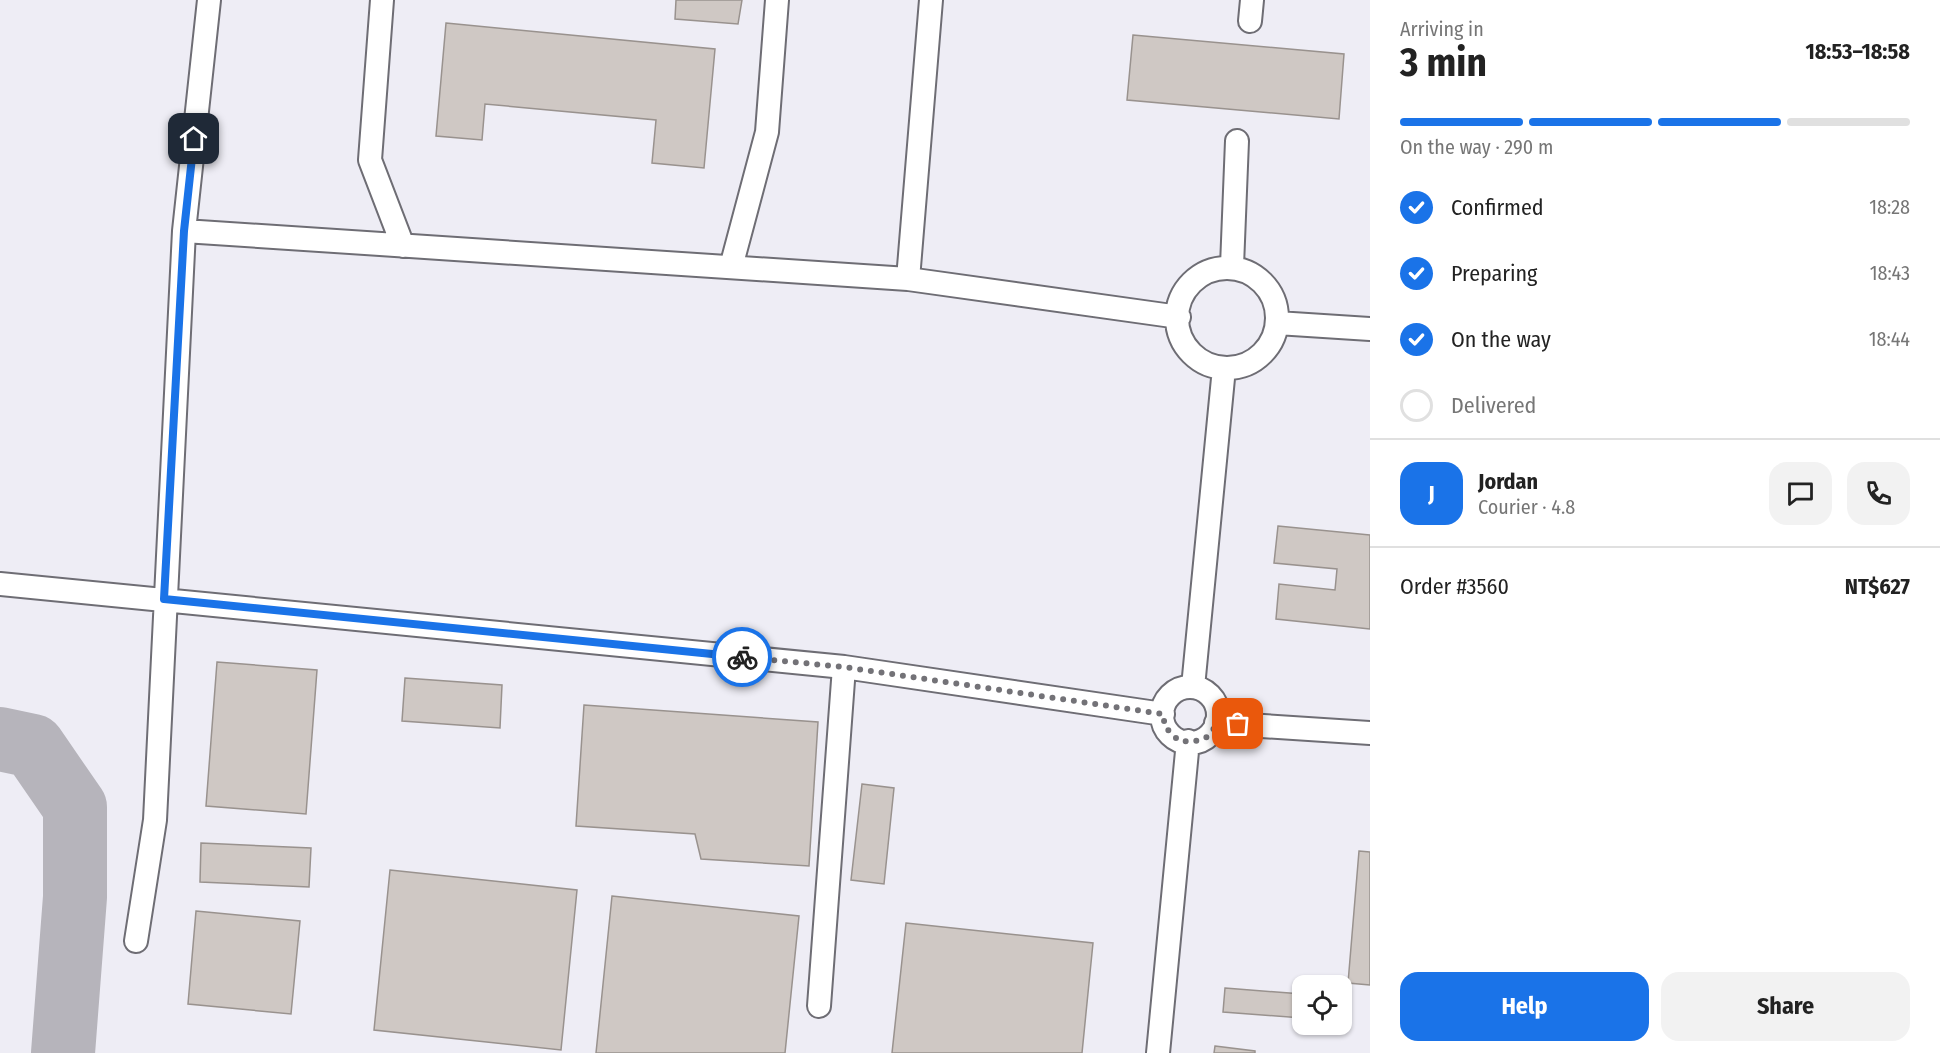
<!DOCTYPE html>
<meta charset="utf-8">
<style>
body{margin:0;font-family:"Fira Sans Condensed",sans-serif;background:#f2f2f2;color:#222;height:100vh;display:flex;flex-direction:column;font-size:22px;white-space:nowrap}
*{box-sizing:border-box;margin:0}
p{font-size:20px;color:#767676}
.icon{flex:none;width:33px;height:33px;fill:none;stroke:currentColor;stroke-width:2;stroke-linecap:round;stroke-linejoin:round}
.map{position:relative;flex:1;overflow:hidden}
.details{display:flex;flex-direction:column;background:#fff;width:570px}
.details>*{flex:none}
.controls{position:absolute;left:1292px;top:975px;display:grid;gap:12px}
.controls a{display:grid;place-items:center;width:60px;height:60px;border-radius:12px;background:#fff;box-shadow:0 2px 4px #0004;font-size:30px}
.pin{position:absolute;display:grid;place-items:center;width:51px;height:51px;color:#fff;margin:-26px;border-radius:12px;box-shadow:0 3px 9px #0006}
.courier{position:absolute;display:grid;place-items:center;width:60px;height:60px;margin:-30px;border:4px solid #1a73e8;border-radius:50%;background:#fff;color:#222;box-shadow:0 2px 8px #0007}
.headline em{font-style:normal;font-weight:700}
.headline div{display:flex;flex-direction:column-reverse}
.headline{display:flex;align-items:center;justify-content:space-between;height:102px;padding:0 30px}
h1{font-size:39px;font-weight:700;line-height:45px}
.bar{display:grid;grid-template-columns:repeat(4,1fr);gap:9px 6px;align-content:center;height:72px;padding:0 30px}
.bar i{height:8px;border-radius:4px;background:#e0e0e0}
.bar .selected{background:#1a73e8}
.bar p{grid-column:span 4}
.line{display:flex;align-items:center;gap:15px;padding:0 30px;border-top:2px solid #e0e0e0}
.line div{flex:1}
.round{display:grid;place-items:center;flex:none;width:63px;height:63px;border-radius:18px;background:#f2f2f2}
ol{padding:0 30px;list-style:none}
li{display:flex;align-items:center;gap:18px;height:66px}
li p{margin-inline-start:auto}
li .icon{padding:6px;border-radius:50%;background:#1a73e8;color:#fff;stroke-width:4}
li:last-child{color:#767676}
li i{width:33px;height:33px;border:3px solid #e0e0e0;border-radius:50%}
.action{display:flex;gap:12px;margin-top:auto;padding:12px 30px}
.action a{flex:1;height:69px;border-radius:18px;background:#1a73e8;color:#fff;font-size:24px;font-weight:700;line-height:69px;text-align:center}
.action a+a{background:#f2f2f2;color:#222}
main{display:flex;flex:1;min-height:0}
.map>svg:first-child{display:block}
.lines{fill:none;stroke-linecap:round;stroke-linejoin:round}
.taxiway{stroke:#b6b4bb;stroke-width:64}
.building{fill:#cfc8c4;stroke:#99928e;stroke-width:1.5}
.minor-casing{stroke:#6e6d74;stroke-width:26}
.minor{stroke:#fff;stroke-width:22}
.done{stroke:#737277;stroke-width:6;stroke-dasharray:0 10.8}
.route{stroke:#1a73e8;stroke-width:8}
</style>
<main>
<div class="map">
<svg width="1370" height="1053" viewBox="0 0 1370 1053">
<rect width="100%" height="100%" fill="#eeedf5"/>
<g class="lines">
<!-- taxiway -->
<path class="taxiway" d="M0,739L33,746L75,807V897L63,1053"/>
</g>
<!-- building -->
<path class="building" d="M676,0H742L738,24L675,19Z
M446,23L715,49L704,168L652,163L656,120L485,104L482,140L436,136Z
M1133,35L1344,54L1339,119L1127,100Z
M1278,526L1370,535V629L1276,619L1279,584L1335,590L1337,569L1274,563Z
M217,662L317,670L306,814L206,806Z
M405,678L502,685L500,728L402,721Z
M584,705L818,722L809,866L701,859L695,834L576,826Z
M862,784L894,788L884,884L851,880Z
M201,843L311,848L309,887L200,882Z
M1359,851L1370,852V985L1348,983Z
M390,870L577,890L561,1050L374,1030Z
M612,896L799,916L785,1053H596Z
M196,911L300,921L291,1014L188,1004Z
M906,923L1093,943L1082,1053H892Z
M1225,988L1302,994V1018L1223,1012Z
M1215,1046L1255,1051V1053H1214Z"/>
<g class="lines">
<defs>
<path id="minor" d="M382,0L370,160L403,246
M1250,21L1252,0
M184,231L908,279L1179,317
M1232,266L1237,141
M731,267L767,132L777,0
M1177 318a50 50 0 1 1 100 0a50 50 0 1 1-100 0Z
M908,279L931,0
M1277,323L1370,329
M0,584L844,667L1163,714
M1193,687L1224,368
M1162 715a28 28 0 1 1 56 0a28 28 0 1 1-56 0Z
M1216,723L1370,733
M136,941L155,820L184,231L209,0
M819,1006L844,667
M1158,1053L1188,741"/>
</defs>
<!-- minor casing -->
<use href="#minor" class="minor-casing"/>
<!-- minor -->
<use href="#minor" class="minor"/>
</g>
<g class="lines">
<!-- done -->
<path class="done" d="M742,657L844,667L1163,714L1165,727L1179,741C1196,742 1210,742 1216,723L1238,724"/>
<!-- route -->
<path class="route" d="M194,139L184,231L164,599L742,657"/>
</g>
</svg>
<div class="controls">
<a><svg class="icon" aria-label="locate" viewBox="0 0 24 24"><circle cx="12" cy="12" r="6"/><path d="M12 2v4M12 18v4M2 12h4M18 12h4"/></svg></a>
</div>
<div class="pin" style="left:1238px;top:724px;background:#ea580c"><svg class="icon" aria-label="bag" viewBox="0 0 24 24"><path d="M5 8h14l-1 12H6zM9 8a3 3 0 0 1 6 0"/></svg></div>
<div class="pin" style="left:194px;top:139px;background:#1f2937"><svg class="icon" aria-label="home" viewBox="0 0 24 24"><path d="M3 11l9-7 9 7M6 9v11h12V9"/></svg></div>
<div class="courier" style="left:742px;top:657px"><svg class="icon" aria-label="bike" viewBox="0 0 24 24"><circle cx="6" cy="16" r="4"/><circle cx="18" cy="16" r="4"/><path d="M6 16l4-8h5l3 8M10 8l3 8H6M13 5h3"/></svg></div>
</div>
<section class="details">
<div class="headline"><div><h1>3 min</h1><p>Arriving in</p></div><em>18:53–18:58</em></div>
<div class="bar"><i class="selected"></i><i class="selected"></i><i class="selected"></i><i></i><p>On the way · 290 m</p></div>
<ol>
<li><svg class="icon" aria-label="check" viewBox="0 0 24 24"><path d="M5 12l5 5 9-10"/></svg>Confirmed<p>18:28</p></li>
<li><svg class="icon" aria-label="check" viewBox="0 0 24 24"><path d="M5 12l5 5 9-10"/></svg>Preparing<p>18:43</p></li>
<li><svg class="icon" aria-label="check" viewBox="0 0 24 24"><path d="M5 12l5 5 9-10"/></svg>On the way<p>18:44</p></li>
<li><i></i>Delivered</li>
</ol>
<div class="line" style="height:108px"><b class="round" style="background:#1a73e8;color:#fff">J</b><div><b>Jordan</b><p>Courier · 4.8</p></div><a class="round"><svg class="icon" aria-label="chat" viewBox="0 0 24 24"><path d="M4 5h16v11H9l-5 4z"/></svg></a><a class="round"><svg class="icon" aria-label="phone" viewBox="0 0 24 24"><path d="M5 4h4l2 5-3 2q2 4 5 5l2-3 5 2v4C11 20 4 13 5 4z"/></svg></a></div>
<div class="line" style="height:78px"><div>Order #3560</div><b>NT$627</b></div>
<div class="action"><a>Help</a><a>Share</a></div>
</section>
</main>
